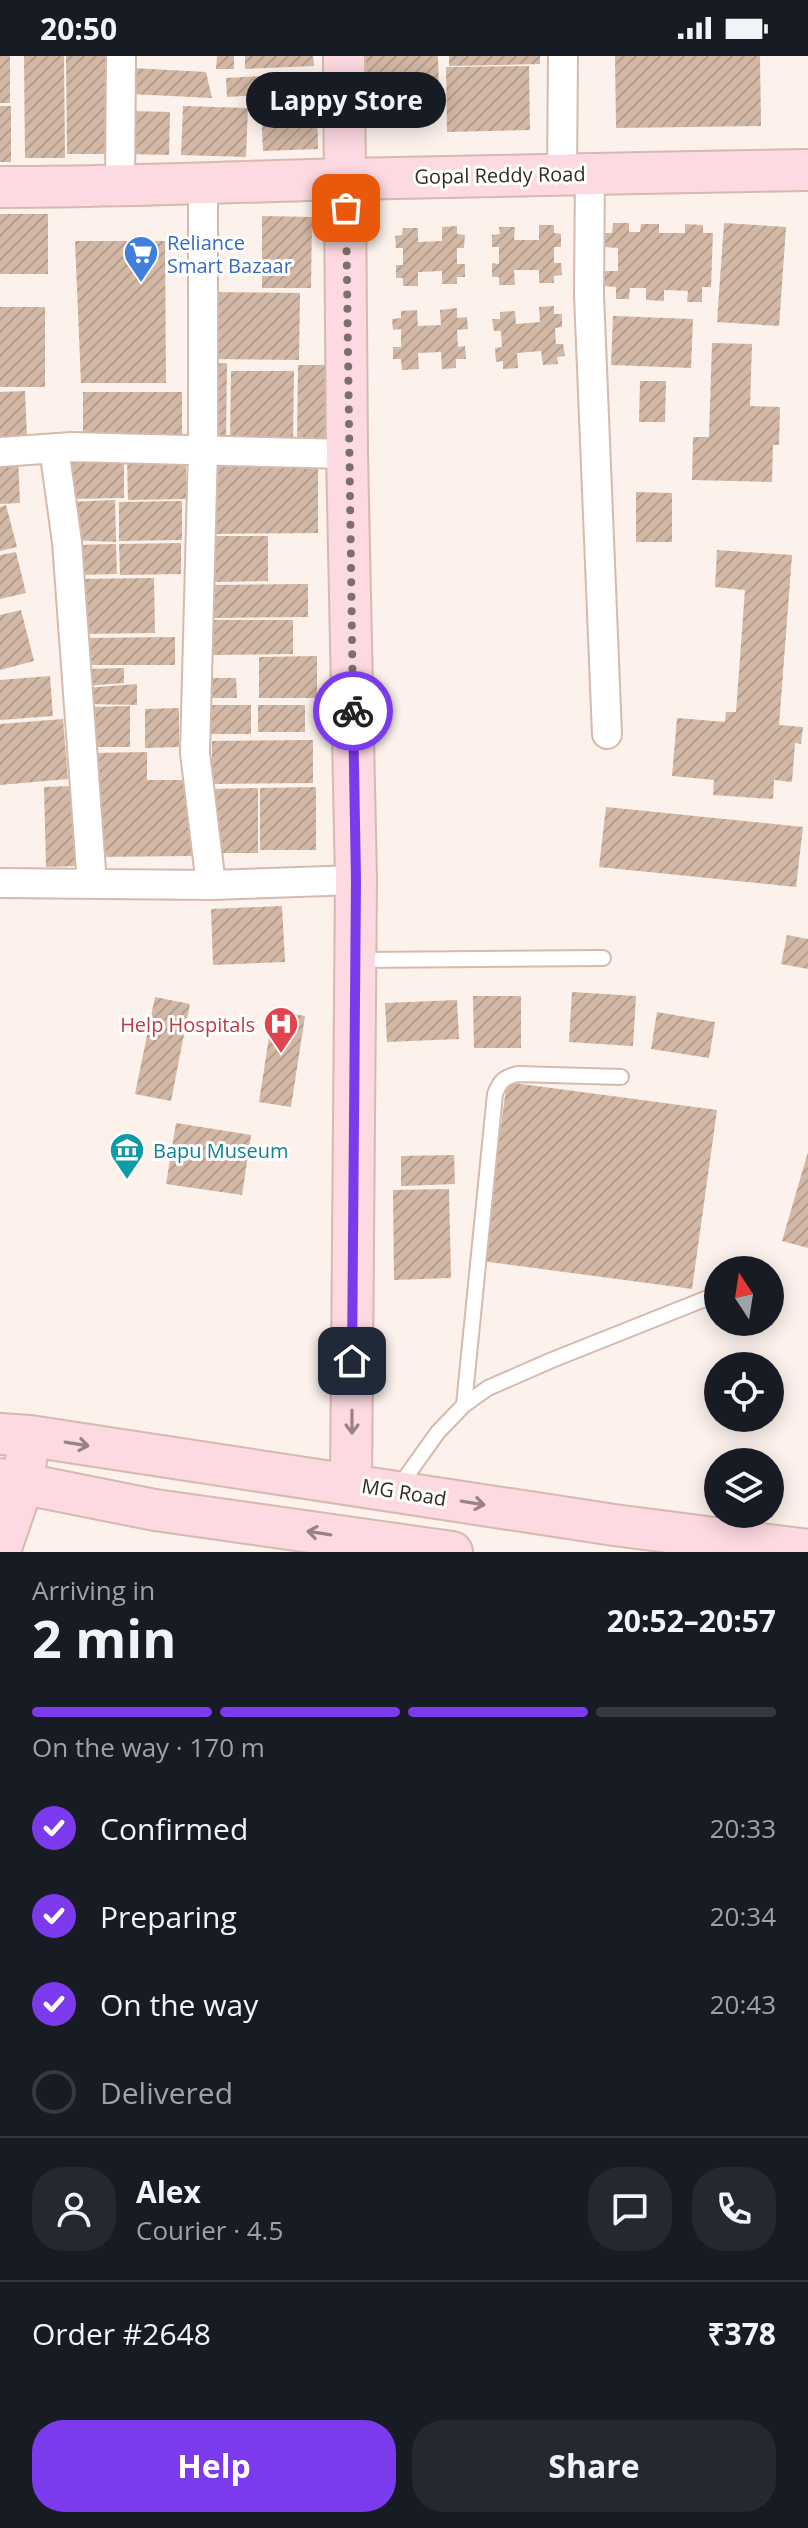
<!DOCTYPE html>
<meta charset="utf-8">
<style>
body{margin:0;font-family:"Open Sans",sans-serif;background:#242831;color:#f1f3f6;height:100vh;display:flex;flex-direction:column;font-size:30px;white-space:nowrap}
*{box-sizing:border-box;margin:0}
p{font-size:26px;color:#9ea1a6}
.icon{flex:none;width:44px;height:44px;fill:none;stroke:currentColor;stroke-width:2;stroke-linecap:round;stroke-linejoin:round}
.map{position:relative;height:1496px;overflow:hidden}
.drawer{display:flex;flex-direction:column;background:#171b24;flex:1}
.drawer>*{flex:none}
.needle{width:52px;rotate:348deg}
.fabs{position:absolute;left:704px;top:1200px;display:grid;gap:16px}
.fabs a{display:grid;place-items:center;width:80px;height:80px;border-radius:50%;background:#171b24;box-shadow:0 4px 20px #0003;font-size:40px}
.pin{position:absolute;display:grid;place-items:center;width:68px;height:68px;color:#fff;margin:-34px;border-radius:16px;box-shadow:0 4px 12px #0006}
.courier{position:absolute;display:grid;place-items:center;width:80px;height:80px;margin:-40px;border:6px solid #7c3aed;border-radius:50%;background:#fff;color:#222;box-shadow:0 2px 10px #0007}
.bubble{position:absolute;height:56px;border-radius:28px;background:#171b24;box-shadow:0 4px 20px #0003;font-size:26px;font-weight:700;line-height:56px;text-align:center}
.headline em{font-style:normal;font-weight:700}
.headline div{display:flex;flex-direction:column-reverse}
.headline{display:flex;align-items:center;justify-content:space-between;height:136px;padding:0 32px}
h1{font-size:52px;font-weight:700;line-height:60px}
.bar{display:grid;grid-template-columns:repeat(4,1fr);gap:12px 8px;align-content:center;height:96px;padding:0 32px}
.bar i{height:10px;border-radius:6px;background:#363941}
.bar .active{background:#7c3aed}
.bar p{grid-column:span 4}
.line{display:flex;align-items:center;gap:20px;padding:0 32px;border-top:2px solid #363941}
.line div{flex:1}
.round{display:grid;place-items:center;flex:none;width:84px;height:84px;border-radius:32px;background:#242831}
ol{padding:0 32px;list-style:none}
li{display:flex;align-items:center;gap:24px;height:88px}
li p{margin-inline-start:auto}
li .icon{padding:8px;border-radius:50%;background:#7c3aed;color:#fff;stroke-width:4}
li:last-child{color:#9ea1a6}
li i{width:44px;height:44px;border:4px solid #363941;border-radius:50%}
.action{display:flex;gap:16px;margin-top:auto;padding:16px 32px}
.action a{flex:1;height:92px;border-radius:32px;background:#7c3aed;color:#fff;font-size:32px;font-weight:700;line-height:92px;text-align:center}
.action a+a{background:#242831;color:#f1f3f6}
.status{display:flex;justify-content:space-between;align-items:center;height:56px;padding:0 40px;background:#171b24;direction:ltr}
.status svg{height:22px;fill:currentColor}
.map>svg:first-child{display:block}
.building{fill:url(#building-hatch)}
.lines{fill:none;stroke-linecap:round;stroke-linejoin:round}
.lane-casing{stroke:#d5baad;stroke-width:18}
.street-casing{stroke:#d5baad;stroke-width:32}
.secondary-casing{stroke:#d5baad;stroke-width:44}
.lane{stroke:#fff;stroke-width:14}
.street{stroke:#fff;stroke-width:28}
.secondary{stroke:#fdd9e2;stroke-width:40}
.oneway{stroke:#998284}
.done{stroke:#7b706a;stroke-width:8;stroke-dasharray:0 14.4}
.route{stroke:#7c3aed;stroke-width:10}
.labels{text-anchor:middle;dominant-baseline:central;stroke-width:6;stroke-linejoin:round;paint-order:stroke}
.street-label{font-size:20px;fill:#352b25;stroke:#fff}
.shop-label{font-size:20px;fill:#366cbe;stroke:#fff;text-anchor:start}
.health-label{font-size:20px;fill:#be3a42;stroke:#fff;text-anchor:end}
.culture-label{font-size:20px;fill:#0d838f;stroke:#fff;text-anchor:start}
</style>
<div class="status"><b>20:50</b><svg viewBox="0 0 49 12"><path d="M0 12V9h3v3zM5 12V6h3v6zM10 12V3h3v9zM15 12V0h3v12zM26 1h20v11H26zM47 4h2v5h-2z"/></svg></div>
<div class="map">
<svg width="808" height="1496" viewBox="0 0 808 1496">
<defs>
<pattern id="building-hatch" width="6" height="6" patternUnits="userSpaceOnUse" patternTransform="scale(2)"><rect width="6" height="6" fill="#d3b8a5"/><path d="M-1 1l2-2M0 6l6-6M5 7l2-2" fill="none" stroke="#b69e8e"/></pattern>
</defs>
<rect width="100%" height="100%" fill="#fcf1eb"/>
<!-- building -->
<path class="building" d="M0,0H10V47H0Z
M24,0H64L65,102H25Z
M66,0H107V98H67Z
M217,0H234V13H216Z
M245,0H313L314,10L245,13Z
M355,0H438L439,39L355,40Z
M449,0H540V8L449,10Z
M615,0H760L761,70L616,72Z
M529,10L530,74L447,76L446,11Z
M132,12L206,16L212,42L131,38Z
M315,17L316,36L227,41L226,22Z
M317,46L318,93L263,95L261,48Z
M0,50H11V106H0Z
M183,50L248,52L246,101L181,99Z
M129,55L170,56L169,99L128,98Z
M0,158H48V218H0Z
M262,160L312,161L311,232H262Z
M613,167H629V176H640L641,168H659V177H685V168L703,169V177H713L711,231H702V246H687L688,235L664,234V245L646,244V232H630L629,243H616V231L604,230L605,215H618V192L604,191L605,177H612Z
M724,167L786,171L779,270L717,266Z
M539,169H554V177L561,178V191H554V207H561L562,219L554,220V227H539V214H514L515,229H499V221H492V207L499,208V191H492V179L500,178L499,171H515L514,184H539Z
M457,170V178L465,179L464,192H457V208H465V221H457V228H442V215L418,216V230H403V222H396V209H403V192H396L395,180L402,179L403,172H418V186L442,185V171Z
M75,185H165L166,327H81Z
M210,236L300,237L299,304L209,303Z
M554,250V258H562V271L555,272L556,288H563L565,300L557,301L558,308L543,309L541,295L517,297L518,312L503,313V305L496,306L495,292L502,291L501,275H494L492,263H500V256L515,255L516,268L540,266L539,251Z
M0,251H45V331H0Z
M457,252V262L467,261L468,273L457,274L458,291L465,290L466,303H456V312L442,313L441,296L418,297L419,313L402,314L401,303H393V291H401V273L393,274L392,263L401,262V255L417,254L418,270L441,269L440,254Z
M613,260L693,263L691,312L611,309Z
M712,287L752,288L750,350L780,351L779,389H773L772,426L692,424L693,381H709Z
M227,307L226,387H209L208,308Z
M298,309H331V388L297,387Z
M231,315H294L293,387L230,386Z
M640,325H666L665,366H639Z
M25,335L27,381L0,382V336Z
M83,336H182V389H83Z
M186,400V443L128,444L127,401Z
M18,402L20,447L0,448V403Z
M64,403H124V442L65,443Z
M318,404V477L205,478L204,405Z
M636,436L672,437V486H636Z
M115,444L116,486L70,484L67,446Z
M182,445V484L119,485V446Z
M6,449L17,491L0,495V451Z
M210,480H268V525L210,526Z
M181,487V518L120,519L119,488Z
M116,488L117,518L76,519L75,489Z
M717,494L792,499L779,669L803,671L801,688L795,687L792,726L774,724L773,743L713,739L714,724L672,720L677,662L725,666L726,656H736L745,534L715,531Z
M16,496L26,537L0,543V499Z
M154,522L155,577L82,578L77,523Z
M308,528V561L211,562V529Z
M21,554L34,605L0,614V559Z
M211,564H293V598L211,599Z
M175,581V609H82V582Z
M317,600V642H259V601Z
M124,612V627L86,630L84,613Z
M50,620L53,660L0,664V624Z
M201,622H236L237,642H201Z
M137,628V649L86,648L84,632Z
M206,649H251V678H206Z
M258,649H305V676H258Z
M130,650V691H89L88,651Z
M179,652V691L145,692V653Z
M63,663L68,723L0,729V668Z
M313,684V727L212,728V685Z
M147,696V724H191L192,800L94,801L93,697Z
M75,730L78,810L46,811L44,731Z
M316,731V794H260V732Z
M258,732V797H213L212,733Z
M606,751L803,771L796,831L599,811Z
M282,850L285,906L213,909L211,853Z
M787,879L808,883V913L781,908Z
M572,936L636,940L633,990L569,986Z
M473,940H521V992H474Z
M155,941L190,948L171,1045L135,1038Z
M457,944L459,983L387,986L385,947Z
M273,955L305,960L291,1051L259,1046Z
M657,956L715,966L709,1002L651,993Z
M507,1026L717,1054L692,1233L482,1205Z
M176,1067L251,1079L242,1139L166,1128Z
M808,1096V1192L782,1185Z
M454,1099L455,1128L401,1130V1100Z
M449,1133L451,1222L394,1224L393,1134Z"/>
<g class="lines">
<defs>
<path id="lane" d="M359,904L603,902
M464,1349L495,1038C500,1025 504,1021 518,1018L621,1021
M398,1432L438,1376L464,1349L488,1332L552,1304L710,1241"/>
<path id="street" d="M562,117L563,0
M590,118L589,239L607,678
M203,126V393L195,697L211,829
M120,131L121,0
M54,392L67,486L92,828
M0,396L72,391L347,398
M0,827L211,829L356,824"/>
<path id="secondary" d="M344,0L347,398L356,824L351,1428
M0,131C116,131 231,126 346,123C500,119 654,117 808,114
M0,1378L30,1380L614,1469L808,1494
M0,1423L155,1454L452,1496
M0,1495L23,1428L26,1404"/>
</defs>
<!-- lane casing -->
<use href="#lane" class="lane-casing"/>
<!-- street casing -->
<use href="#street" class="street-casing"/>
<!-- secondary casing -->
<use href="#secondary" class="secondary-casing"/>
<!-- lane -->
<use href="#lane" class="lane"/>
<!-- street -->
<use href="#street" class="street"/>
<!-- secondary -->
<use href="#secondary" class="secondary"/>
</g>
<!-- one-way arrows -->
<defs><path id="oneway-shaft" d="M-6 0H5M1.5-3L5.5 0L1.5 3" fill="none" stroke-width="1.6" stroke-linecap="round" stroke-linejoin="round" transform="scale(2)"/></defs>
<g class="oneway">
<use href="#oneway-shaft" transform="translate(352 1366) rotate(90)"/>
<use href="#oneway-shaft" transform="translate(77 1388) rotate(9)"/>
<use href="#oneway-shaft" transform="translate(473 1447) rotate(9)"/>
<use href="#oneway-shaft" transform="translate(319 1477) rotate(-171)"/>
</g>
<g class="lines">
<!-- done -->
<path class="done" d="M346,152L353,655"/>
<!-- route -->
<path class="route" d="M352,1305L356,824L353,655"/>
</g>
<!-- icons -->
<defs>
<symbol id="supermarket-pin" viewBox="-11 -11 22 30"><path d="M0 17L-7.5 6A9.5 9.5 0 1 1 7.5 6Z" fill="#3f7fe0" stroke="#fff"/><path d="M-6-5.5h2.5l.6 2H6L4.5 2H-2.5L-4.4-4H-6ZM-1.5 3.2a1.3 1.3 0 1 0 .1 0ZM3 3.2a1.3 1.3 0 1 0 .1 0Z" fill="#fff"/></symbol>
<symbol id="hospital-pin" viewBox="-11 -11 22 30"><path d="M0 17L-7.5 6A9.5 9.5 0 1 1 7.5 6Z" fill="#e0444e" stroke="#fff"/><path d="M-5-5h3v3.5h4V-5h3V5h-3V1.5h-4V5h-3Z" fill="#fff"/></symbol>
<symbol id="museum-pin" viewBox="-11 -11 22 30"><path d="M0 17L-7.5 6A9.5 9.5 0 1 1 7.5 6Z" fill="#0f9aa8" stroke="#fff"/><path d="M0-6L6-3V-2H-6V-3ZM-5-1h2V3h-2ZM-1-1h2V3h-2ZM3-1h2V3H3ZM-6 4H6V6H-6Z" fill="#fff"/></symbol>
</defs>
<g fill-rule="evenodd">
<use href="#supermarket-pin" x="121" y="177" width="40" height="54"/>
<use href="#hospital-pin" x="261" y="948" width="40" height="54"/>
<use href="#museum-pin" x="107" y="1074" width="40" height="54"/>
</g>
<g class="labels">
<!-- street labels -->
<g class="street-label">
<text transform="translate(500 119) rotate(-1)">Gopal Reddy Road</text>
<text transform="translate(404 1436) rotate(9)">MG Road</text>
</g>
<!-- shop labels -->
<g class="shop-label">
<text x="167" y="186">Reliance<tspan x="167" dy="23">Smart Bazaar</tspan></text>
</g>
<!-- health labels -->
<g class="health-label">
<text x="255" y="968">Help Hospitals</text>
</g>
<!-- culture labels -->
<g class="culture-label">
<text x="153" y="1094">Bapu Museum</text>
</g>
</g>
</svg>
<div class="fabs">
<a><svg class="needle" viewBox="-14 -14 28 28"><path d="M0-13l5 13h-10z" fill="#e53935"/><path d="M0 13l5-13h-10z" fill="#9ea1a6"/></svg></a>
<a><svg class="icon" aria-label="locate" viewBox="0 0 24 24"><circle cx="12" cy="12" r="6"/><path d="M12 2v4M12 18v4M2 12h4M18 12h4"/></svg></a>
<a><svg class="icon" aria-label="layers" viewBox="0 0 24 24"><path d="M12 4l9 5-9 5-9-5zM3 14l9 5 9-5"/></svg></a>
</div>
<div class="pin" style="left:346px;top:152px;background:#ea580c"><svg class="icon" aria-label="bag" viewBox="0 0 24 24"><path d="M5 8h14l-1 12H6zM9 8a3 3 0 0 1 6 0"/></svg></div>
<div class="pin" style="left:352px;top:1305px;background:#1f2937"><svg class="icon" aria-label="home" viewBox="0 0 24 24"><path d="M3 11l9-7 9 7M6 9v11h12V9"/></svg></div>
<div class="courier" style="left:353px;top:655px"><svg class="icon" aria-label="bike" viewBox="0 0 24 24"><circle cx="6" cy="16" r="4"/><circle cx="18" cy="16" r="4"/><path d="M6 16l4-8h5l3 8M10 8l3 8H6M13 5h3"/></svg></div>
<div class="bubble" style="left:246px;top:16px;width:200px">Lappy Store</div>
</div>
<section class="drawer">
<div class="headline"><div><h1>2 min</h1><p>Arriving in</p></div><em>20:52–20:57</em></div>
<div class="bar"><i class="active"></i><i class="active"></i><i class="active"></i><i></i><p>On the way · 170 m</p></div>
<ol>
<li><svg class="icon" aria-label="check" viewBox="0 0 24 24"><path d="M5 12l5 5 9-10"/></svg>Confirmed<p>20:33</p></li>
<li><svg class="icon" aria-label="check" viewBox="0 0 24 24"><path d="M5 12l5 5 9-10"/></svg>Preparing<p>20:34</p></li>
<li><svg class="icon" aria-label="check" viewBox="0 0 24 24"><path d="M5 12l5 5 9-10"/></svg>On the way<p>20:43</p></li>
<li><i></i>Delivered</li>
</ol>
<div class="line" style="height:144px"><a class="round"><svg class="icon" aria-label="person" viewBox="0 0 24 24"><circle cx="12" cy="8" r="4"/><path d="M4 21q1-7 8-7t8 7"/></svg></a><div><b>Alex</b><p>Courier · 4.5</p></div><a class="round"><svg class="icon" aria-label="chat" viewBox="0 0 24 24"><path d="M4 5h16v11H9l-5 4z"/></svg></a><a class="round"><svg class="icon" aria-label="phone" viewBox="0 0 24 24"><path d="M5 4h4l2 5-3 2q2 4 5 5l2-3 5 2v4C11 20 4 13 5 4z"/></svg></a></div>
<div class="line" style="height:104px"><div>Order #2648</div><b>₹378</b></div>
<div class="action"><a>Help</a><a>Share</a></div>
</section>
